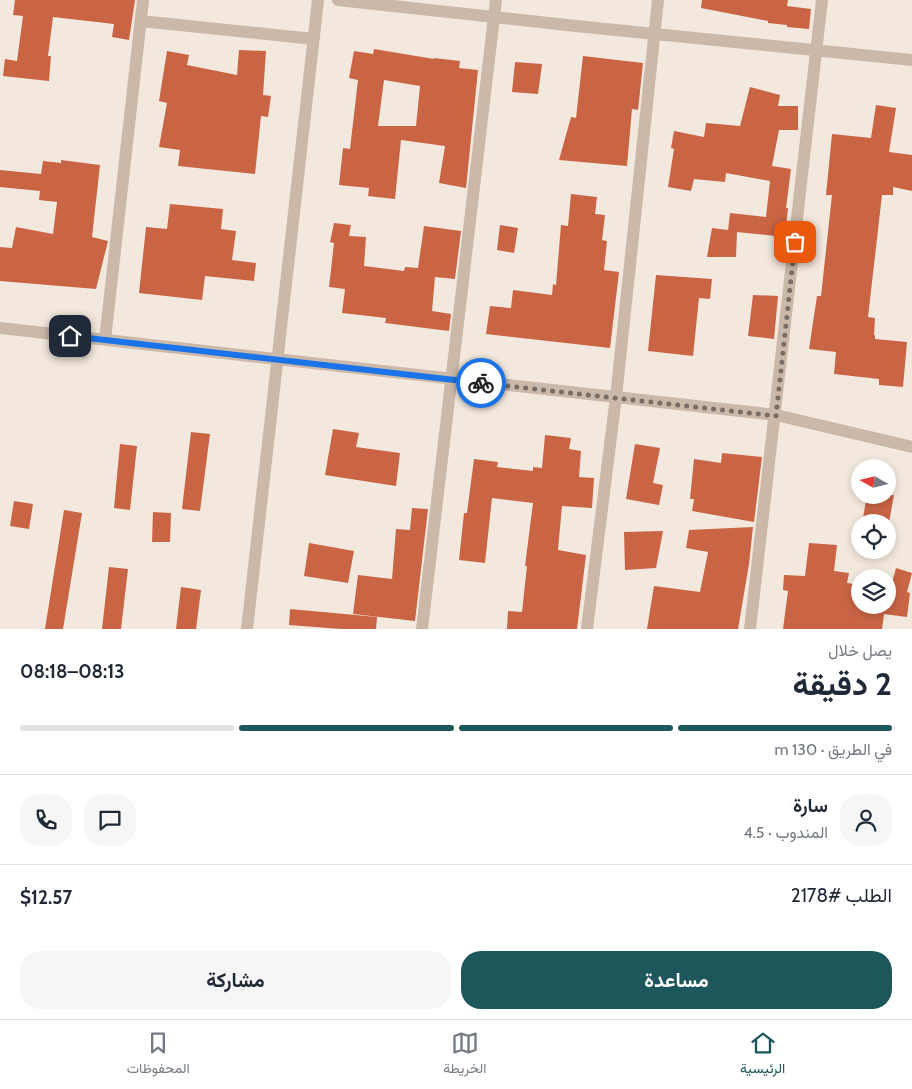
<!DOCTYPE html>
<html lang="ar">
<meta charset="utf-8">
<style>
body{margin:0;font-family:Cabin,Vazirmatn,sans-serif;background:#f6f6f7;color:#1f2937;direction:rtl;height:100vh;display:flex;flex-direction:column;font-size:19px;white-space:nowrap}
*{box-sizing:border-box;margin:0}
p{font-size:16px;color:#747a83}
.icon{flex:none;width:28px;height:28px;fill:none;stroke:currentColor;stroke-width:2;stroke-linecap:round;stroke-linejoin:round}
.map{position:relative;height:629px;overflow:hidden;direction:ltr}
.side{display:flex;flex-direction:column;background:#fff;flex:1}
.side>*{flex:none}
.needle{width:32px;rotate:278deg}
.controls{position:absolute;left:851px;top:459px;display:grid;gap:10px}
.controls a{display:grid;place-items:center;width:45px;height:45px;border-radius:50%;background:#fff;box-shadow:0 2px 8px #0003;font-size:25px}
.pin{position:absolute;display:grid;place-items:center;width:42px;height:42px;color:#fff;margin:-21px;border-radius:10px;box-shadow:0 2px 8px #0006}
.courier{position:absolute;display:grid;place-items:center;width:50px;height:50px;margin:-25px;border:4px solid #1a73e8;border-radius:50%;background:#fff;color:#222;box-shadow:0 1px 6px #0007}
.summary em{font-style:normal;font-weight:700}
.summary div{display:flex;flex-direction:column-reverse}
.summary{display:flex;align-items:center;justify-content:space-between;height:85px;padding:0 20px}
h1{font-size:32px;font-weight:700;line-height:38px}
.bar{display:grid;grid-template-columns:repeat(4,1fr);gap:8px 5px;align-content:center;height:60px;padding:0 20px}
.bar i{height:6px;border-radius:4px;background:#e0e1e3}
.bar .current{background:#1d565b}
.bar p{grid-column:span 4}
.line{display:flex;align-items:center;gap:12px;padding:0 20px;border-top:1px solid #e0e1e3}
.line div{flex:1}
.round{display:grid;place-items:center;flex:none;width:52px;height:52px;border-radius:20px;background:#f6f6f7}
.action{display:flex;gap:10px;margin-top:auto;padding:10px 20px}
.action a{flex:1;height:58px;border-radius:20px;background:#1d565b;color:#fff;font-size:20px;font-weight:700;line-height:58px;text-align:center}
.action a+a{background:#f6f6f7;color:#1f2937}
.dock{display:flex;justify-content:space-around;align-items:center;height:70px;border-top:1px solid #e0e1e3;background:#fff;font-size:14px;color:#747a83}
.dock a{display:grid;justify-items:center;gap:2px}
.dock .current{color:#1d565b}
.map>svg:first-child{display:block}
.building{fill:#c96545;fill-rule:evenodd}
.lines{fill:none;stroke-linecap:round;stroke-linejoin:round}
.minor{stroke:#cbb8a8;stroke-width:12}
.done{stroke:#796e67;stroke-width:5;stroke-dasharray:0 9}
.route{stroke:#1a73e8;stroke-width:6}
</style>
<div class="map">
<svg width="912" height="629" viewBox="0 0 912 629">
<rect width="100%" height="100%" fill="#f3e8dd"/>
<!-- building -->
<path class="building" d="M15,0H135L129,40L112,37L114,24L53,17L48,56H51L49,81L3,76L5,59L17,61L23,16L13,15Z
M702,0H788L787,6L811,9L809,29L787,27V25L768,23V21L701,8Z
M374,49L434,59V58L460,61L459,68L478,70L466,188L439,183L445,146L401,140L395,199L368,196L369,188L339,185L343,148L350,149L358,80L349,78L354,51L373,54ZM384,80L420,86L416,126H378Z
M239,50L266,51L263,95L271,96L268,117L261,116L255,174L178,166L180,150L159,147L167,103L159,101L167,51L189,55L187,65L237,75Z
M583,56L643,63L638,110L632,109L627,166L559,160L571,117L576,118Z
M515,62L542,64L538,94L512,92Z
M750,87L780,95L778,106H798V130H779L772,166L791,169L786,208H788L785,237L737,232L736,257H707L712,228L728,230L730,213L766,217L770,181L726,173L725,182L694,179L691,191L668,187L674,149L671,148L674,131L704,137L706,123L740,126Z
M876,105L896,108L889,152L912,155V191L893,187V195H882L868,317L875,318L874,335H875V339L907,342L903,387L879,385V379L834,374L836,352L809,349L817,296H821L832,195H826L832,134L871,138Z
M61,160L100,165L92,237L108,241L96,289L0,281V247L12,248L16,227L53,234L57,202L39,200L40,191L0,187V170L41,174L43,161L61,163Z
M571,194L597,197L595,214L605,215L602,240L607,241L604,270L619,272L610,348L486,334L490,306L511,308L513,290L552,295L553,284L556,285L561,225L568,226Z
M170,204L223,209L221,229L236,231L232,260L256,263L254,281L205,276L202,300L139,293L146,227L167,229Z
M334,223L351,225L349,236L366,237L364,266L404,271L405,267L418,268L424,226L461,231L455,279L435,277L432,311L451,314L449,331L385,323L386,318L342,313L345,289L329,287L334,243L330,242Z
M500,225L518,228L514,253L497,250Z
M656,275L712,279L710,299L699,298L693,356L648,351Z
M753,295L778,296L774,339L748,336Z
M333,429L359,433L356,447L400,453L396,486L325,475Z
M191,432L210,434L200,511L182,509Z
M545,435L571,438L569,449L581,451L579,477L594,478L592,508L562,506L558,550L586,555L577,629H507L508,611L522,612L527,566H525L533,503L492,498L485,563L459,560L464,513H467L474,459L498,462L497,467L533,471V467L542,468Z
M120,444L137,446L130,510L114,508Z
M635,444L660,448L653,483L663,485L659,505L626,499Z
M722,453L762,457L754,522L692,511L694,499H690L694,459L721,463Z
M867,495H894L889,522L863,518Z
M14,501L33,504L29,529L10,526Z
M412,508L428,509L415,621L353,614L358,575L392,579L396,529L410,530Z
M64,510L82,513L63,629H45Z
M153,512L171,513L170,542H152Z
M753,527L749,564L738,629H647L654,586L700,592L708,552L686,548L689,530Z
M663,531L656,568L625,570L624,532Z
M309,543L354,551L348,583L304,576Z
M809,543L837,545L834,571L849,573L847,583L860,585V605H888V589L890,590L896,568L912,573L907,592L910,593L907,617L884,614L882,629H783L788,591L783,590L784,575L805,576Z
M109,567L128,569L121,629H102Z
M181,587L201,590L196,629H176Z
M290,609L377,617L376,629H341L289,625Z"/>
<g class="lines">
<!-- minor -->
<path class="minor" d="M338,0L576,26L912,60
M141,21L314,39
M0,328L776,415L912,447
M105,340L143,0
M247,629L318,0
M422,629L496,0
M587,629L616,397L658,0
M750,629L822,0"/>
</g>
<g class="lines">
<!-- done -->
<path class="done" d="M481,383L776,416L795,242"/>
<!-- route -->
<path class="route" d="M70,336L481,383"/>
</g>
</svg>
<div class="controls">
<a><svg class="needle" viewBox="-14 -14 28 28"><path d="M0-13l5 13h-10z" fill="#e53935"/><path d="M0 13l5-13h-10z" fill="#747a83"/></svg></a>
<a><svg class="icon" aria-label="locate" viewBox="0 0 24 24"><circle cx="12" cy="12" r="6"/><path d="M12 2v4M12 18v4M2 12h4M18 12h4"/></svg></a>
<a><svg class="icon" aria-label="layers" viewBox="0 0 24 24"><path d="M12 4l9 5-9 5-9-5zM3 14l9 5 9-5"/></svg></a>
</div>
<div class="pin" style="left:795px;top:242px;background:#ea580c"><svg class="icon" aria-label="bag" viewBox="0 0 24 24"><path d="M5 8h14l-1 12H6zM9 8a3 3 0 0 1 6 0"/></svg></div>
<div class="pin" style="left:70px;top:336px;background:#1f2937"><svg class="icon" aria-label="home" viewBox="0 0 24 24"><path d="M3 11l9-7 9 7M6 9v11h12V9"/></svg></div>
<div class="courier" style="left:481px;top:383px"><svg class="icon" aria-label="bike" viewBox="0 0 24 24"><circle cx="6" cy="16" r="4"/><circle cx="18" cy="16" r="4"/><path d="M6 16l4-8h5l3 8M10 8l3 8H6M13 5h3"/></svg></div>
</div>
<section class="side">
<div class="summary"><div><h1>2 دقيقة</h1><p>يصل خلال</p></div><em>08:13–08:18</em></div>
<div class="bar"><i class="current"></i><i class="current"></i><i class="current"></i><i></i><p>في الطريق · 130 m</p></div>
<div class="line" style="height:90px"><a class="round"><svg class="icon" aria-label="person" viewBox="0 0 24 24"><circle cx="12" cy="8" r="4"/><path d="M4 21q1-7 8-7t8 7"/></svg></a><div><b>سارة</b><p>المندوب · 4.5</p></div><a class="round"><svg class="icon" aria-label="chat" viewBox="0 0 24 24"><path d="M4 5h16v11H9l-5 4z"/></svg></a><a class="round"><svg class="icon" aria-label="phone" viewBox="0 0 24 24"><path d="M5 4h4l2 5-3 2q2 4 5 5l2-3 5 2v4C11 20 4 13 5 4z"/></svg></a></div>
<div class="line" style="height:65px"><div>الطلب #2178</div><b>$12.57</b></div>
<div class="action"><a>مساعدة</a><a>مشاركة</a></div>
</section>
<nav class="dock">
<a class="current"><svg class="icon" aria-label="home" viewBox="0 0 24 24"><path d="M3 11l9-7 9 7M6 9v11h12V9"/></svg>الرئيسية</a>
<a><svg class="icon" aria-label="map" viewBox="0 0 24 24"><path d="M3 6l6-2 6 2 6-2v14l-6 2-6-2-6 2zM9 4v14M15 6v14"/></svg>الخريطة</a>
<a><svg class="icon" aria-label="saved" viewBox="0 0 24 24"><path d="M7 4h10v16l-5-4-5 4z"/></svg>المحفوظات</a>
</nav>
